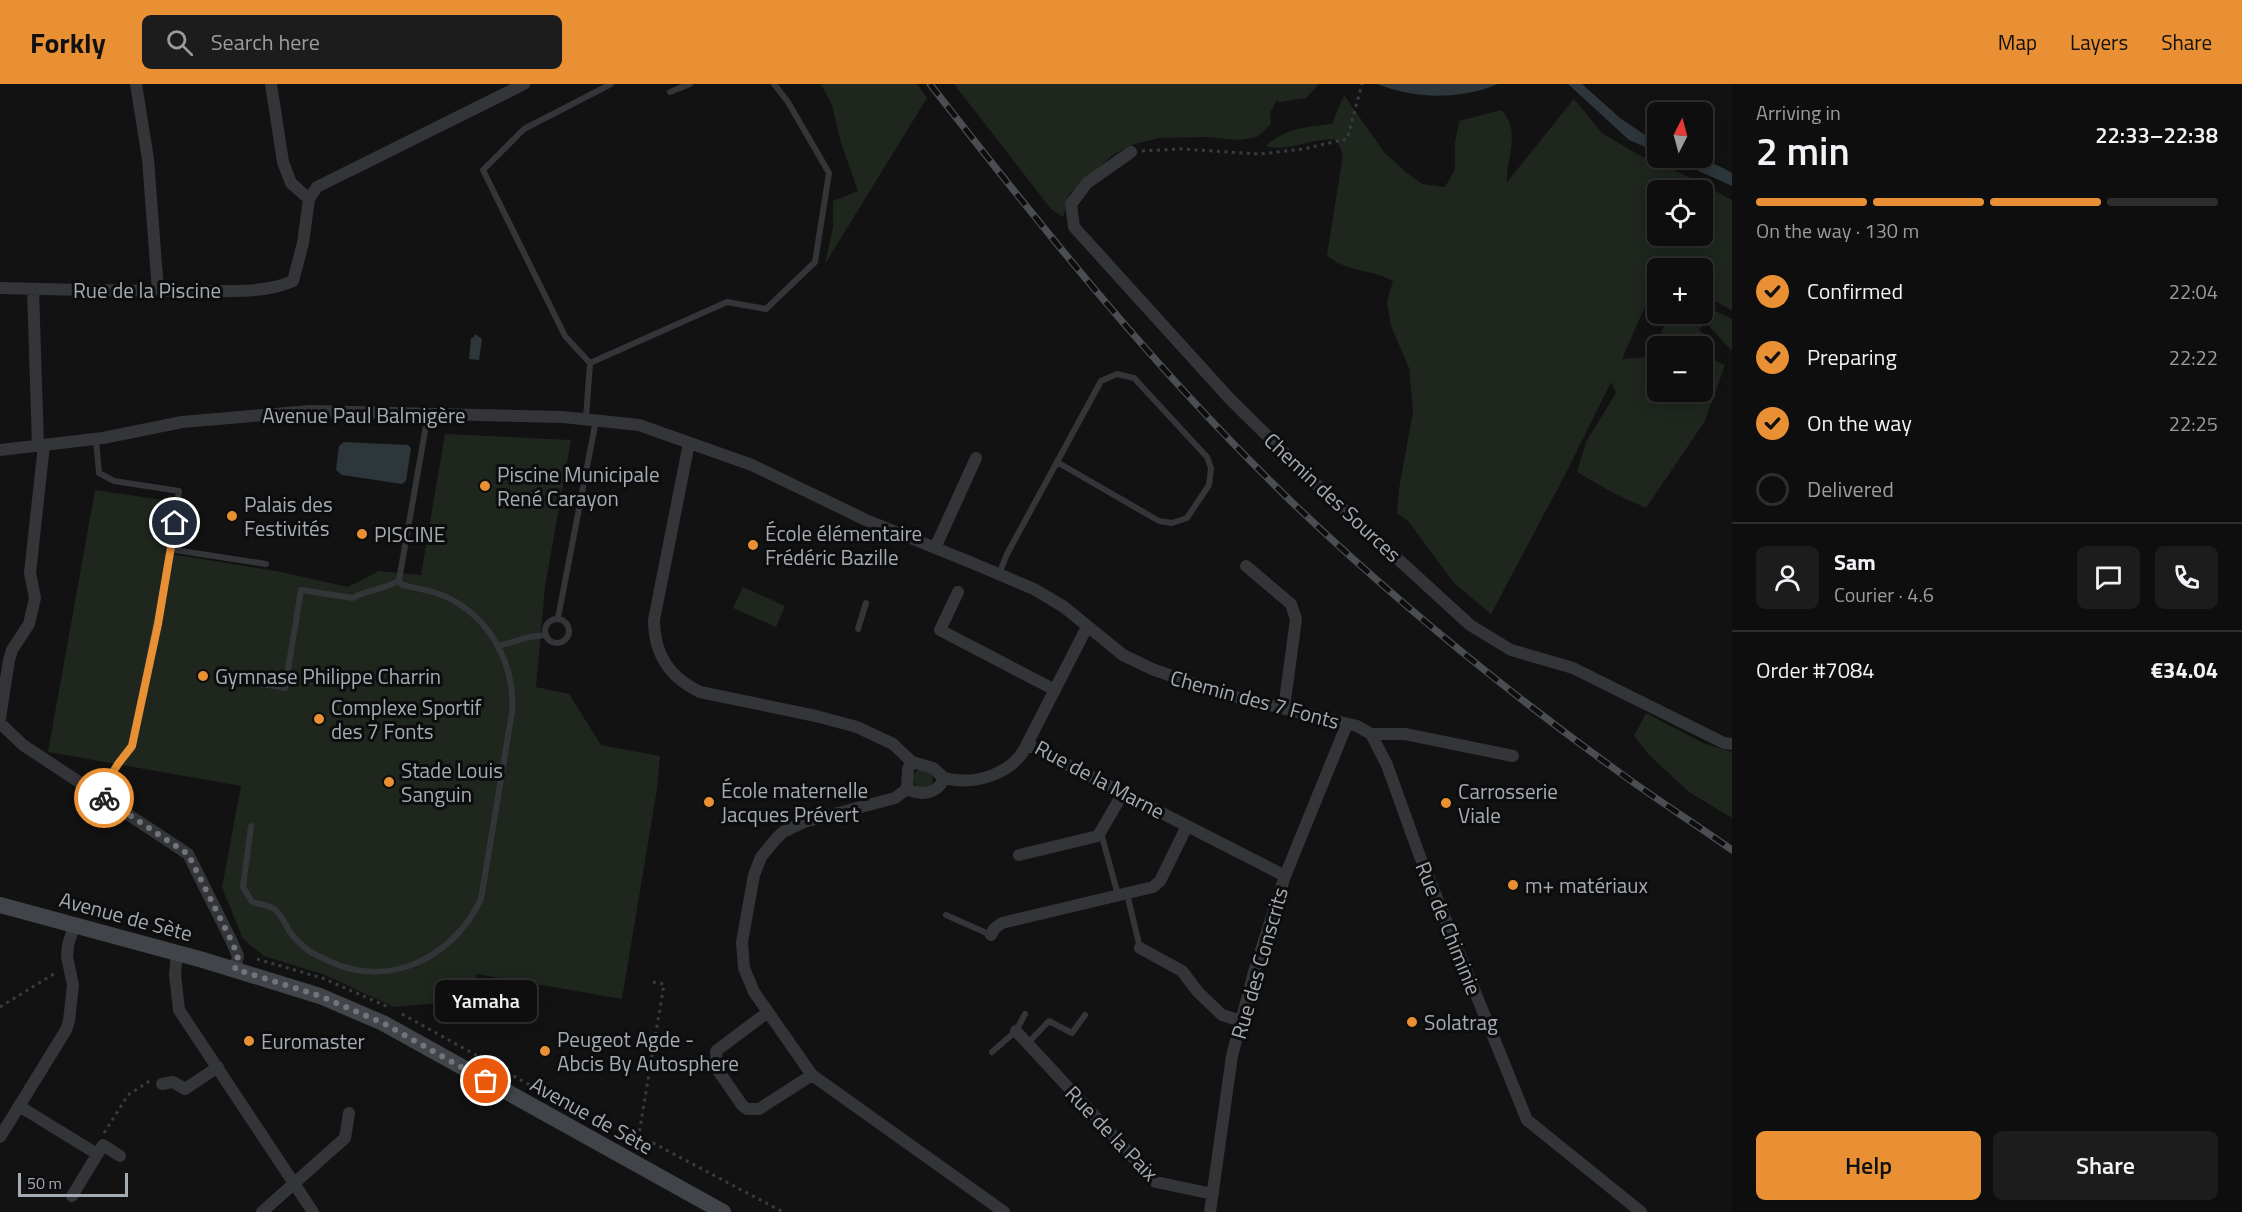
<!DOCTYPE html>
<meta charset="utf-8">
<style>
body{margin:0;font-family:"Titillium Web",sans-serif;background:#1c1c1c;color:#f1f3f6;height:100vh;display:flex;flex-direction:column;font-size:22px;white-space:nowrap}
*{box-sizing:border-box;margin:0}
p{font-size:20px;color:#9b9c9e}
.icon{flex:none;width:33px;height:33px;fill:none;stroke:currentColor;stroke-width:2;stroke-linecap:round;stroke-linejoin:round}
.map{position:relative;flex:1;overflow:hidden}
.sheet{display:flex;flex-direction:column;background:#0e0e0e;width:510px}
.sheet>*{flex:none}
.needle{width:39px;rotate:6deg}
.buttons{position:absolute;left:1647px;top:18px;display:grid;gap:12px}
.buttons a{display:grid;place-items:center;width:66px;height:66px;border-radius:9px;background:#0e0e0e;box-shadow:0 3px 15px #0003,0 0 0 2px #2e2e2e;font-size:30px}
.scale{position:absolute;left:18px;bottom:15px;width:110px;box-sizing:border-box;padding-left:6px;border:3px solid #a4abb3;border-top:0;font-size:16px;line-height:21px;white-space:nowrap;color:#a4abb3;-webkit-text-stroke:4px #0d0d0e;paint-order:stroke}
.pin{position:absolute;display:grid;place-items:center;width:51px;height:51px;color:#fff;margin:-26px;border:3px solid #fff;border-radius:50%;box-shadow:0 2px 6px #0007}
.courier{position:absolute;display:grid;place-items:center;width:60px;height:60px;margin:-30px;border:4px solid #e99034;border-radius:50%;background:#fff;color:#222;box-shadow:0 2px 8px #0007}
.bubble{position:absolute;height:42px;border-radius:9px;background:#0e0e0e;box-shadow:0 3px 15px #0003,0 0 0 2px #2e2e2e;font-size:20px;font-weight:600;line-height:42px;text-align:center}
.overview em{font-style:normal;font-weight:600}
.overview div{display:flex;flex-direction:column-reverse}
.overview{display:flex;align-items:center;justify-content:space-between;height:102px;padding:0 24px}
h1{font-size:39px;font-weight:600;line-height:45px}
.bar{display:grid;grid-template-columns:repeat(4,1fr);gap:9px 6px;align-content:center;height:72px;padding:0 24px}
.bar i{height:8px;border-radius:4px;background:#2e2e2e}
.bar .active{background:#e99034}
.bar p{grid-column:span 4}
.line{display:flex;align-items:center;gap:15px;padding:0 24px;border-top:2px solid #2e2e2e}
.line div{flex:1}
.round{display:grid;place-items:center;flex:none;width:63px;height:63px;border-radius:9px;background:#1c1c1c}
ol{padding:0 24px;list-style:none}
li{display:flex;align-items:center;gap:18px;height:66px}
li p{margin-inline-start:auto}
li .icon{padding:6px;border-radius:50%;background:#e99034;color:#111;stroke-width:4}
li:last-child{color:#9b9c9e}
li i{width:33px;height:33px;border:3px solid #2e2e2e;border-radius:50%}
.primary-button{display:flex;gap:12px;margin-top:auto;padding:12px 24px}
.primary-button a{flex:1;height:69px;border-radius:9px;background:#e99034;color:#111;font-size:24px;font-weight:600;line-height:69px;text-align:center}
.primary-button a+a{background:#1c1c1c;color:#f1f3f6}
header{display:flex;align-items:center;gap:36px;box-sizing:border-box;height:84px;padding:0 30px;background:#e99034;color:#111}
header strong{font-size:28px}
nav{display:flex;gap:33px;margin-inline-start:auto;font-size:21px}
.search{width:420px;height:54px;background:#1c1c1c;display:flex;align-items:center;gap:15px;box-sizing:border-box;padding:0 21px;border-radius:9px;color:#9b9c9e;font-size:22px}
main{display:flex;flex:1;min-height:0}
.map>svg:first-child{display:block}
.green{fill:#1e261e;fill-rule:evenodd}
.water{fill:#2c363b}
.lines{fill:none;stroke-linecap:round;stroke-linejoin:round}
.path{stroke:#393c3f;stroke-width:3;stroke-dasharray:3 4.5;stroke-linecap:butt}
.service{stroke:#333538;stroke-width:6}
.minor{stroke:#333538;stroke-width:12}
.secondary{stroke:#414448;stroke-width:16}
.rail-casing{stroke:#4a4d51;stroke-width:7}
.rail{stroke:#0d0d0e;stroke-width:4.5;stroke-dasharray:14;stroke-linecap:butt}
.done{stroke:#71757b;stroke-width:6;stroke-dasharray:0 10.8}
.route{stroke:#e99034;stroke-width:8}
.poi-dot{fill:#e99034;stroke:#0d0d0e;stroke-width:2}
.labels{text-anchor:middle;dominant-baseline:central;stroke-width:6;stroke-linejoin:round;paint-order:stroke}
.street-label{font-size:21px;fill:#a4abb3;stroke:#0d0d0e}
.poi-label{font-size:21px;fill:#a4abb3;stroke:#0d0d0e;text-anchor:start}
</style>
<header>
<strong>Forkly</strong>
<div class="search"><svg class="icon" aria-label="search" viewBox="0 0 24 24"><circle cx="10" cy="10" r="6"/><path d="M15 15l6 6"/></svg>Search here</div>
<nav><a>Map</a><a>Layers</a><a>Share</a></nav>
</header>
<main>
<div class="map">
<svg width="1732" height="1128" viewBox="0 0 1732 1128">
<rect width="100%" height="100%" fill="#121213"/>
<!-- green -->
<path class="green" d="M821,0H917L927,14L825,180L833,143V117L858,107L841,59L832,21Z
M954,0H1319L1306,14L1280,18L1277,16L1270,29L1271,40L1257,53L1238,56L1206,53L1159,54L1135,60L1114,70L1070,109L1063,133L1051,125Z
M1344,11L1384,68L1407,89L1422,100L1445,103L1455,85V59L1459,37L1501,26C1522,47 1506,73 1507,98L1574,15L1602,49L1637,70L1691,94L1732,116V226L1703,211L1702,184H1658L1657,195L1622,275L1652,273L1668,230H1702L1703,221L1732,235V267L1705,238L1699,246L1712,256L1708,273L1725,281L1705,337L1646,424L1613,409L1577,388L1586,358L1616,309L1611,298L1566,389L1491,530L1454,499L1409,438L1397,429L1399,405L1413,327L1409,284L1391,242L1387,217L1393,197C1373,185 1344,188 1327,171L1343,71L1337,56C1313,53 1288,69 1266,62C1286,44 1306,43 1332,40ZM1658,106H1702V152H1658ZM1658,262H1702V308H1658Z
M445,350L571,356L545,503L536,603L569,610L601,661L660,672L657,705L622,915L477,890L470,916L394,923L325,891L264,872L243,855L222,803L241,702L48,668L95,406L176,418L165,469L276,487L348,503L379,487L421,491Z
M743,503L785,522L776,543L733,524Z
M1646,629L1705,660L1732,668V734L1689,708L1649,671L1634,652Z
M913 695a10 10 0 1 1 20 0a10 10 0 1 1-20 0Z"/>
<!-- water -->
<path class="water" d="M1377,0H1498C1460,16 1415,15 1377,0Z
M1568,0H1582L1620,34L1657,59V68L1629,56Z
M1670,74C1698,73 1707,75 1732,89V102Z
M475,250L482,255L479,276L469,275L471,254H473Z
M344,358L408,361L411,364L406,397L402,400L342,391L336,386L339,362Z"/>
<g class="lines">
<!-- path -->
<path class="path" d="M1142,67L1181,65L1260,70L1303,65L1347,55L1362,0
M257,875L322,894L391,924
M0,923L57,888
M402,930L546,1010
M104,1049L128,1011L151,996
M637,1062L664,900L653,898
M638,1062L653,1059L783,1128"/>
<!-- service -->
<path class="service" d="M670,8L690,0
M590,279L565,252L483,86L524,45L611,0
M586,334L590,279L727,218L766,225L815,178L829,89L788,18L774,0
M96,355L99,389L114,397L179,407L171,463L175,466L266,480
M999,490L1007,470L1101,297L1117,290L1134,294L1207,373L1211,384L1209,401L1187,434L1172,439L1159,437L1057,378
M558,534L596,336
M545 547a12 12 0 1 1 24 0a12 12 0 1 1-24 0Z
M858,545L866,519
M499,562L529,553L545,551
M257,599L285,604L301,506L353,514C368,505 388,505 399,496L428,330
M99,711L118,680L132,662L171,463
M251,742L243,803L252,818C258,820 269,821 274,825C282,830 286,843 292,851C297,857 303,862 309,867C315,871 323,874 329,877C389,906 454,873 481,815L512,628C515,584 494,541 456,518C440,508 421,505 402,501L399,496
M1101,749L1118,811
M1127,810L1140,864
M946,831L991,851
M1028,959L1049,937L1072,949L1085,931
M992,968L1016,947L1025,930"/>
<!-- minor -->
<path class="minor" d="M136,0L148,75L158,207
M271,0L283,78L291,99L309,115
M1131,68L1087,99L1071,120L1074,143L1229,314L1316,400L1470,541L1511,566L1573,584L1724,659L1732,660
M0,204C63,206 126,207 189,207C223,206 261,211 293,197L303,159L309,115L317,103L524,0
M33,205L38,362
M689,359L654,536C654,570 669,593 700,608L816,632L857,643L893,660L912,678L933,684L944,694C938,710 921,712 907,705L908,685L912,678
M0,366L103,354L182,338L310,327L563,333L639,341L752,381L866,436L970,478L1034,505L1064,523L1123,571L1152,585L1223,610L1357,642L1371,650H1405L1513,672
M935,464L976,374
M1246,482L1291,520L1296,535L1284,624
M958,508L940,546L1055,606
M1087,543L1027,660L1285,792
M0,634L9,576L12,566L29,540L35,514L30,489L44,361
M0,639L23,661L188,770L231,856L238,872L235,885
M1371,650L1387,681L1419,770L1527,1036L1641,1128
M944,694C975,702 1014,690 1027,660
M907,705L895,714L804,738L783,748L775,756L761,773L754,791L742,858L744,884L754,908L812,991L1004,1128
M1019,771L1098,752L1123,709
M991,851L994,845L1002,839L1153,803L1160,797L1187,742
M1140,864L1182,887L1198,908L1222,931L1241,937
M177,869L175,890L179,926L313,1128
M768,928L716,967L717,985L742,1021L747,1025H759L812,991
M1016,947L1156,1098L1213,1110
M162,1000L173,998L185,1005L218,983
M19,1022L97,1070
M0,1053L66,946L69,937L73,901L67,873L68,861L74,842
M72,1112L103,1061L120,1072
M262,1128L345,1054L349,1029
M1210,1128L1232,972L1254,888L1285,792L1347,640"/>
<!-- secondary -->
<path class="secondary" d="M0,821L203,876L320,912L383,939L723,1128"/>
<defs>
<path id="rail" d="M930,0C1045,148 1161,293 1297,423C1397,518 1505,606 1616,686C1654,714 1694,739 1732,766"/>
</defs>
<!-- rail casing -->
<use href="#rail" class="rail-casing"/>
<!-- rail -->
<use href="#rail" class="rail"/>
</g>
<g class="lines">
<!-- done -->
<path class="done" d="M104,714L188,770L231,856L238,872L235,885L320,912L383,939L486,997"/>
<!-- route -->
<path class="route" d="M104,714L99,711L118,680L132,662L158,540L175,439"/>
</g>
<!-- markers -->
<g class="poi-dot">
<circle cx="485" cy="402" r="6"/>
<circle cx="232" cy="432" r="6"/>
<circle cx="362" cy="450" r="6"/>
<circle cx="753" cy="461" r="6"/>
<circle cx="203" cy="592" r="6"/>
<circle cx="319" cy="635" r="6"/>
<circle cx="389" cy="698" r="6"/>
<circle cx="709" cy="718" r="6"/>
<circle cx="1446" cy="719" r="6"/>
<circle cx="1513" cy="801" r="6"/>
<circle cx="1412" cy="938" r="6"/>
<circle cx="249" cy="957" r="6"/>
<circle cx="545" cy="967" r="6"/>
</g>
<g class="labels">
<!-- street labels -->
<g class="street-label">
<text x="147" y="206">Rue de la Piscine</text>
<text x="364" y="331">Avenue Paul Balmigère</text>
<text transform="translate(1333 413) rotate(43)">Chemin des Sources</text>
<text transform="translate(1255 615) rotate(15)">Chemin des 7 Fonts</text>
<text transform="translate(1100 695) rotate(28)">Rue de la Marne</text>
<text transform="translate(126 832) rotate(15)">Avenue de Sète</text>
<text transform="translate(1449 844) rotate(68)">Rue de Chiminie</text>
<text transform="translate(1259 879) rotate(-74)">Rue des Conscrits</text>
<text transform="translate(592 1031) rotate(29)">Avenue de Sète</text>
<text transform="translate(1112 1049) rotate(46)">Rue de la Paix</text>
</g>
<!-- poi labels -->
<g class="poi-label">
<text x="497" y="390">Piscine Municipale<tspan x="497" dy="24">René Carayon</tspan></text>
<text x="244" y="420">Palais des<tspan x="244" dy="24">Festivités</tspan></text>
<text x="765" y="449">École élémentaire<tspan x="765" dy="24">Frédéric Bazille</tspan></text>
<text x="374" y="450">PISCINE</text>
<text x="215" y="592">Gymnase Philippe Charrin</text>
<text x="331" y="623">Complexe Sportif<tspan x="331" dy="24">des 7 Fonts</tspan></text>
<text x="401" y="686">Stade Louis<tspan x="401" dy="24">Sanguin</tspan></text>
<text x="721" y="706">École maternelle<tspan x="721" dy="24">Jacques Prévert</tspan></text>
<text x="1458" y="707">Carrosserie<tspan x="1458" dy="24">Viale</tspan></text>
<text x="1525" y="801">m+ matériaux</text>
<text x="1424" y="938">Solatrag</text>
<text x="557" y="955">Peugeot Agde -<tspan x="557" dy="24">Abcis By Autosphere</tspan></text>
<text x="261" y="957">Euromaster</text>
</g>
</g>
</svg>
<div class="buttons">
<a><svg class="needle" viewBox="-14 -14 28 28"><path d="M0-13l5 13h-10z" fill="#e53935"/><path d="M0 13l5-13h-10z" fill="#9b9c9e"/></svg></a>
<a><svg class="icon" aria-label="locate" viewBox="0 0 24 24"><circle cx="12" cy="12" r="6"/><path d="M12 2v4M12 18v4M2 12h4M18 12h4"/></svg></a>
<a>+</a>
<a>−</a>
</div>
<div class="scale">50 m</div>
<div class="pin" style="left:486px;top:997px;background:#ea580c"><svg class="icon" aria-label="bag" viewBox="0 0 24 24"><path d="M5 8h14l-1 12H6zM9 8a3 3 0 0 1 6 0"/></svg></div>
<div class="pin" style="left:175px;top:439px;background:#1f2937"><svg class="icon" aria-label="home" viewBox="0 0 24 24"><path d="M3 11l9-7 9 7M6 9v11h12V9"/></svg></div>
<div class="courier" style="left:104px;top:714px"><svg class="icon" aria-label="bike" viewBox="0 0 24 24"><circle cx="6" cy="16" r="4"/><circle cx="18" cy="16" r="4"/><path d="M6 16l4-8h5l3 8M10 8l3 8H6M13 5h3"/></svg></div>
<div class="bubble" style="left:435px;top:896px;width:102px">Yamaha</div>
</div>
<section class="sheet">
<div class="overview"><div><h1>2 min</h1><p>Arriving in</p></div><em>22:33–22:38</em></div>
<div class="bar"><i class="active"></i><i class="active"></i><i class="active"></i><i></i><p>On the way · 130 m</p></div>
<ol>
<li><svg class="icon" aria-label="check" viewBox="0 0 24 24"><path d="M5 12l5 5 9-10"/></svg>Confirmed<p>22:04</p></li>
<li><svg class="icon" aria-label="check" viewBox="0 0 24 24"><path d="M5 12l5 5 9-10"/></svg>Preparing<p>22:22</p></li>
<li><svg class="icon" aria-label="check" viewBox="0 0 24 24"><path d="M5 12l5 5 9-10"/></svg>On the way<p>22:25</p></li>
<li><i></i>Delivered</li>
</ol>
<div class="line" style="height:108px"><a class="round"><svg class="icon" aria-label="person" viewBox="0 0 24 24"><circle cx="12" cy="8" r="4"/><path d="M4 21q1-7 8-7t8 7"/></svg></a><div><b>Sam</b><p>Courier · 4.6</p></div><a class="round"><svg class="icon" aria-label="chat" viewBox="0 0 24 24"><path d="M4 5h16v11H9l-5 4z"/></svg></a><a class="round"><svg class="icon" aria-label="phone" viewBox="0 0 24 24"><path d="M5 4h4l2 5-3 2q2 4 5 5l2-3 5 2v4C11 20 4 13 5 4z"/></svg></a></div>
<div class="line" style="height:78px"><div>Order #7084</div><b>€34.04</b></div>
<div class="primary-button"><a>Help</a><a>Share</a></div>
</section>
</main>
